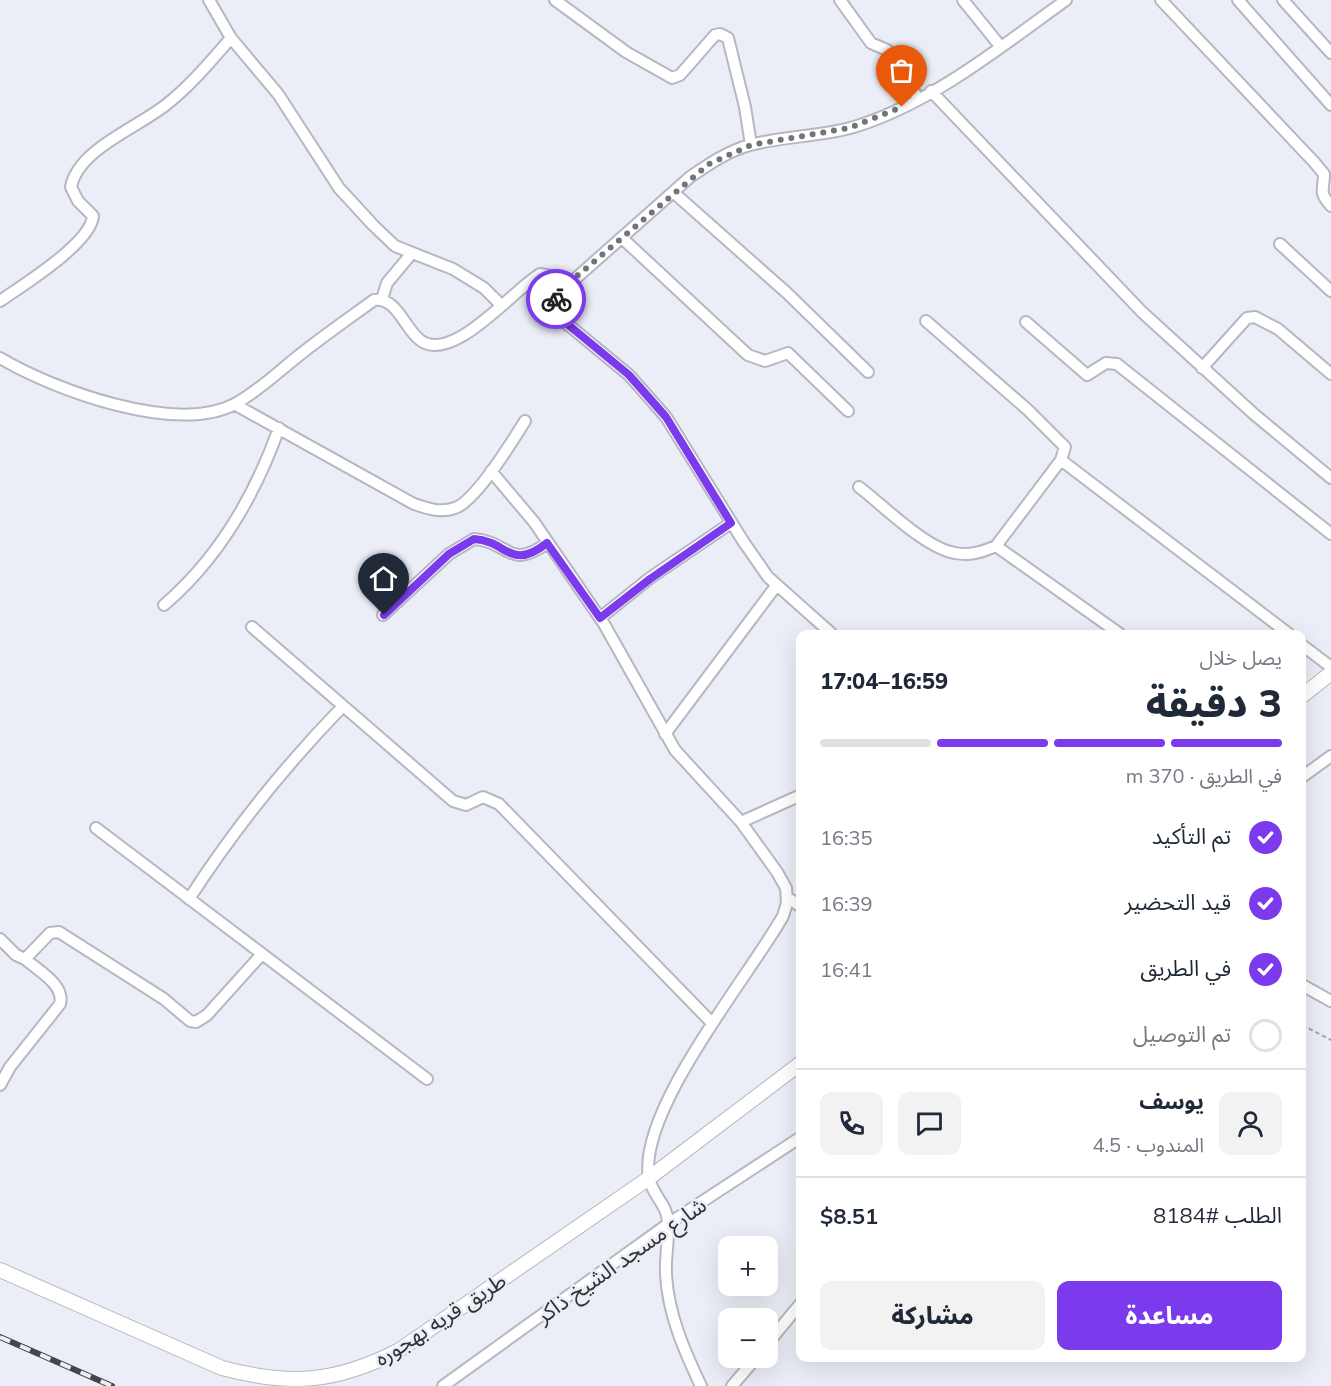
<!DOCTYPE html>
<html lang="ar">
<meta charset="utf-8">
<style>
body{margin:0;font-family:Mulish,"Noto Sans Arabic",sans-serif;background:#f2f2f3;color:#1f2937;direction:rtl;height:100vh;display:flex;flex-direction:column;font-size:22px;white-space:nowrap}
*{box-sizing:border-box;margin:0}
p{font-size:20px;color:#747a83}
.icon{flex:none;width:33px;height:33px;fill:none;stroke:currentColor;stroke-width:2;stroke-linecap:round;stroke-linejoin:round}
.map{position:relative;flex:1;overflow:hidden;direction:ltr}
.sheet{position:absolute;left:796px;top:630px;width:510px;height:732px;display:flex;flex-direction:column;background:#fff;border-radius:12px;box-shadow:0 6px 24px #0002;direction:rtl}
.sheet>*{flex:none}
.tools{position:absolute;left:718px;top:1236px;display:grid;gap:12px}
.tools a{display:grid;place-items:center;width:60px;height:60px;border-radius:12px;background:#fff;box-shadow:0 6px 24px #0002;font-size:30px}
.pin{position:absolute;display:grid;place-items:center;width:51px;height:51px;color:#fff;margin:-62px -26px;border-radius:50% 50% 50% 0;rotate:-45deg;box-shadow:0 0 6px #0007}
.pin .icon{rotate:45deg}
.courier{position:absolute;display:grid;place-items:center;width:60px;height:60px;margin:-30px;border:4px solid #7c3aed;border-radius:50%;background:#fff;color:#222;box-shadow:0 2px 8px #0007}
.overview em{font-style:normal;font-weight:800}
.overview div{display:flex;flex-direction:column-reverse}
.overview{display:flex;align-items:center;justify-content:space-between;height:102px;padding:0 24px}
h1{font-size:39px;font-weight:800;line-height:45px}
.bar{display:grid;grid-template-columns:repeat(4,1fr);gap:9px 6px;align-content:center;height:72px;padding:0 24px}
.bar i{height:8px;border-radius:4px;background:#e0e1e3}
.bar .selected{background:#7c3aed}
.bar p{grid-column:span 4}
.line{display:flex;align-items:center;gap:15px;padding:0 24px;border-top:2px solid #e0e1e3}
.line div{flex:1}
.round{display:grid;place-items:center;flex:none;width:63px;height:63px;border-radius:12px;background:#f2f2f3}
ol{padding:0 24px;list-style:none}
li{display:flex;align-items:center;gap:18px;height:66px}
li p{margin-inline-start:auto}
li .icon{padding:6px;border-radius:50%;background:#7c3aed;color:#fff;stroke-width:4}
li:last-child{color:#747a83}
li i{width:33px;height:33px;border:3px solid #e0e1e3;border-radius:50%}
.button{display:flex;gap:12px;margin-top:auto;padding:12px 24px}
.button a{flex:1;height:69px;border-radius:12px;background:#7c3aed;color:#fff;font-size:24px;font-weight:800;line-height:69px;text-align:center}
.button a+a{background:#f2f2f3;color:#1f2937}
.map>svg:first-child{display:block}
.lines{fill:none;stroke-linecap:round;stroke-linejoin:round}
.minor-casing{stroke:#b5b8c0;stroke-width:14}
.tertiary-casing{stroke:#b5b8c0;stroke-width:16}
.path{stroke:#a4a6ac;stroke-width:2;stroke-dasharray:4.5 3;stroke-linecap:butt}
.minor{stroke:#fff;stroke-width:10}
.tertiary{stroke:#fff;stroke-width:14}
.rail-casing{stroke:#454649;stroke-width:6}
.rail{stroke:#ebeef6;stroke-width:4;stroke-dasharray:11;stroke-linecap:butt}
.done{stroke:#727479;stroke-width:6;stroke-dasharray:0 10.8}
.route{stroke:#7c3aed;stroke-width:8}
.labels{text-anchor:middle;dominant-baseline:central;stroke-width:5;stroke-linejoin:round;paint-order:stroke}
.street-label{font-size:22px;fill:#313235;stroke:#ebeef6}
</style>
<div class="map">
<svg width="1331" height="1386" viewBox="0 0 1331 1386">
<rect width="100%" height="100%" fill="#ebeef6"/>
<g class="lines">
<defs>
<path id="minor" d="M209,0L231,38L278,94L339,188L373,225L395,246L453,269L484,288L501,305
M555,0L626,52L672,78L680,75L715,35L720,34L728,38L745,107L751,145
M840,0L871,43L887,50L897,59L918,99
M963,0L1001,47
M1161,0L1314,162L1324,174C1324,191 1318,191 1331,206
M1238,0L1331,105
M1283,0L1331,53
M931,91L1142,312L1255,415L1331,478
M673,192L787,293L868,372
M622,238L748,355L765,361L788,353L848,411
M1280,244L1331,291
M382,299L387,283L412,253
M0,301C23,285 91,243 93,216L78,201L71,187C78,149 139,127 167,104C191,85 211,61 231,38
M926,321L1028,410L1065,447L1061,460L996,546
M1026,322L1087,375L1106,363L1117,364L1331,534
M0,358C54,390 176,435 235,404C257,392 277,373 297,357C322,337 348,319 374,300C397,297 404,328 420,340C452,365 513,290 540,274L556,277L564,287
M1202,368L1247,318L1255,317L1278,329L1331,374
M234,404L414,504C429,509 440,513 455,508C476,501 513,440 525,421
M1061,460L1289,634
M491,471L534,522L604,624L675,750L741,822L777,872L786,888L787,903L783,916C750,975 637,1111 649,1178C652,1195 668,1205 668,1223C669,1240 665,1257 666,1274C668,1314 684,1350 701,1386
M859,487C884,506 925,548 955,553C970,556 982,552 996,546L1120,634
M164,605C219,558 255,495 279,428
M383,615L449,554L474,539C508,541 510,571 547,543
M600,618L650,578L731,523
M252,627L453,801L466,805L483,797L499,804L712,1023
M832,634L768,577L743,541L666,417L629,375L566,323C559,314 554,306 557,295L690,177C709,164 728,151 750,145C787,135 827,137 863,124C937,99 1003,45 1066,0
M1302,645L1331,667
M665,734L776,586
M1302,777L1331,756
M741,822L801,795
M96,828L427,1079
M787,897L801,907
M189,899C234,829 285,766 343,706
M0,939L16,955L25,959L50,933L59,932L164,999L190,1021L196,1022L207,1015L262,954
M1302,985L1331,1001
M0,1085L10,1067L60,1004C65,985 39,971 25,959
M768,1343L801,1303
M443,1386L668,1224L801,1137
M732,1386L756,1358"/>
<path id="tertiary" d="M1302,696L1331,673
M0,1270L222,1368C290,1386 335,1383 398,1351L649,1178L801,1063"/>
</defs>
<!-- minor casing -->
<use href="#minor" class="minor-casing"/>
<!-- tertiary casing -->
<use href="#tertiary" class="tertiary-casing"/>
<!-- path -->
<path class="path" d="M1302,1025L1331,1040"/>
<!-- minor -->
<use href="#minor" class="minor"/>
<!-- tertiary -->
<use href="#tertiary" class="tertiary"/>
<defs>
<path id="rail" d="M0,1337L112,1386"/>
</defs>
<!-- rail casing -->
<use href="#rail" class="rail-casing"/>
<!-- rail -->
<use href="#rail" class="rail"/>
</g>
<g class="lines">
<!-- done -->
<path class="done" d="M556,299L564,287L709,164L751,145L849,128L902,107"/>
<!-- route -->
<path class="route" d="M384,615L449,554L474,539C508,541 510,572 547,543L600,618L650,579L731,523L666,417L629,375L566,323L559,314L556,299"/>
</g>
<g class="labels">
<!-- street labels -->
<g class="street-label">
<text transform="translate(621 1260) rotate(-35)">شارع مسجد الشيخ ذاكر</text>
<text transform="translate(440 1319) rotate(-33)">طريق قريه بهجوره</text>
</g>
</g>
</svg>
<div class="tools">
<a>+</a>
<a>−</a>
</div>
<div class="pin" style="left:902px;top:107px;background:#ea580c"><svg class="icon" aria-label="bag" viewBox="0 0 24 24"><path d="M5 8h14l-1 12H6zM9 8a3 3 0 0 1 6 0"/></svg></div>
<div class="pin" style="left:384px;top:615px;background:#1f2937"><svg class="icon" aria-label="home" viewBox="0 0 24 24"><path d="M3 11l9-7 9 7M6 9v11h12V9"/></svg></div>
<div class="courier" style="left:556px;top:299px"><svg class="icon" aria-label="bike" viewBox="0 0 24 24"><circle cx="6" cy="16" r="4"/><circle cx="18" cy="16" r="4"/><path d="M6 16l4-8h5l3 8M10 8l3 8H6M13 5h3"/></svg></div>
<section class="sheet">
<div class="overview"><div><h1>3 دقيقة</h1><p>يصل خلال</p></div><em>16:59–17:04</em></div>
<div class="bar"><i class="selected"></i><i class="selected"></i><i class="selected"></i><i></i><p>في الطريق · 370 m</p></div>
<ol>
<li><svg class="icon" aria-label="check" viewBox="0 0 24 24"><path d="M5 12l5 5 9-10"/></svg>تم التأكيد<p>16:35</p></li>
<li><svg class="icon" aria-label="check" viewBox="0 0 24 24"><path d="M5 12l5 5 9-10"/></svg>قيد التحضير<p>16:39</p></li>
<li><svg class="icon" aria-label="check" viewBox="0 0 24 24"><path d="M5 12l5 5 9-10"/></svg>في الطريق<p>16:41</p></li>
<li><i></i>تم التوصيل</li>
</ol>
<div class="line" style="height:108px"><a class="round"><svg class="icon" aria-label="person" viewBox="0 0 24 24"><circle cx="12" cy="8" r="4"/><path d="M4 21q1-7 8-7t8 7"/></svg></a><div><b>يوسف</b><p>المندوب · 4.5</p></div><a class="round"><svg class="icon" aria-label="chat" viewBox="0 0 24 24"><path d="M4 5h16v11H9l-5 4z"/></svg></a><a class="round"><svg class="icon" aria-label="phone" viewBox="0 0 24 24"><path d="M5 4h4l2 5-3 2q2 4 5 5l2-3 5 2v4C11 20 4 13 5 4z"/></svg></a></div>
<div class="line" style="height:78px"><div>الطلب #8184</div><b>$8.51</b></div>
<div class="button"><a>مساعدة</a><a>مشاركة</a></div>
</section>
</div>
